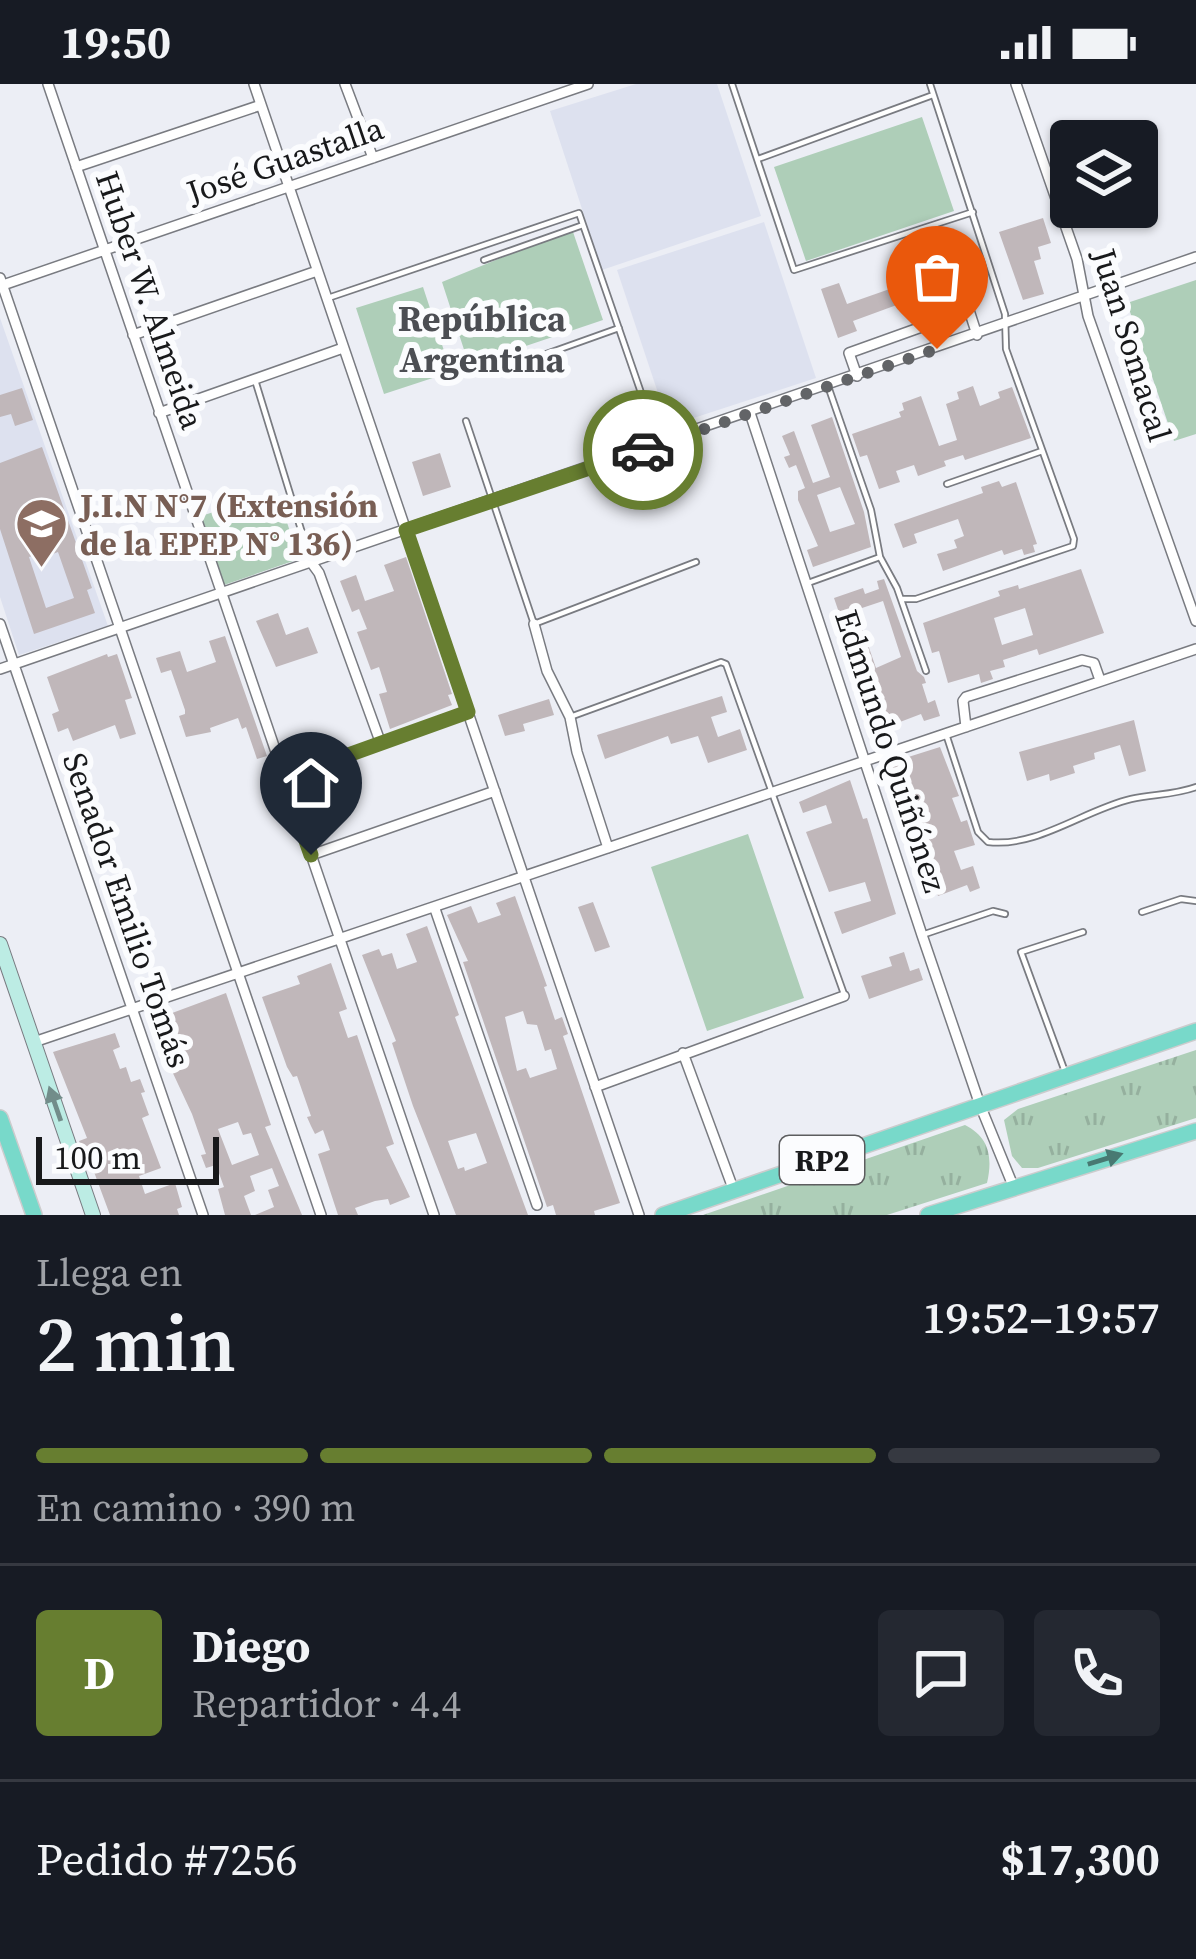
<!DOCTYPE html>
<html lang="es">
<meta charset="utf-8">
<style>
body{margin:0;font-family:"Source Serif 4",serif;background:#242831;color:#f1f3f6;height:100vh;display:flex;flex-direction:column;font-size:45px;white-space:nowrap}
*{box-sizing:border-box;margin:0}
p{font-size:39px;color:#9ea1a6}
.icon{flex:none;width:66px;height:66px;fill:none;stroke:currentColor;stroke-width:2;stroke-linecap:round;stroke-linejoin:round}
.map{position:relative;height:1131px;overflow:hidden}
.panel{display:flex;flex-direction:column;background:#171b24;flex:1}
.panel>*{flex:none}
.controls{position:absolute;left:1050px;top:36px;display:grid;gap:24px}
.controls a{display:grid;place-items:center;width:108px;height:108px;border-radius:12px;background:#171b24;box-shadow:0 3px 9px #0004;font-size:60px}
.scale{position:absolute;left:36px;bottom:30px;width:183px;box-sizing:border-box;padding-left:12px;border:6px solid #18191b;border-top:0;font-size:33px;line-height:42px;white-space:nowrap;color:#18191b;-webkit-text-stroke:9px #fbfcfe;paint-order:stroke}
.pin{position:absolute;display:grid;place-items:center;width:102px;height:102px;color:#fff;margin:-123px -51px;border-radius:50% 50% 50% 0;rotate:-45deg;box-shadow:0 0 12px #0007}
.pin .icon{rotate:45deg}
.courier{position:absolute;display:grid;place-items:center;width:120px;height:120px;margin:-60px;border:9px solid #677e30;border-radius:50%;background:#fff;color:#222;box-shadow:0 3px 15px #0007}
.headline em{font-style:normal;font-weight:600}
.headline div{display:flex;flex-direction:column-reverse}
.headline{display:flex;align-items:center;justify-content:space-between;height:204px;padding:0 36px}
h1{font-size:78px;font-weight:600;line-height:90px}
.bar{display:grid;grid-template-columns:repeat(4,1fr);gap:18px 12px;align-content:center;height:144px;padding:0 36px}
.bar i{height:15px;border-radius:9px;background:#363941}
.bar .selected{background:#677e30}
.bar p{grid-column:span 4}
.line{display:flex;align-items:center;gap:30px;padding:0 36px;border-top:3px solid #363941}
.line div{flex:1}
.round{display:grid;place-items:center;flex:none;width:126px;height:126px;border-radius:12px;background:#242831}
.status{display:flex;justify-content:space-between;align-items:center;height:84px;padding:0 60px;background:#171b24;direction:ltr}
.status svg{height:33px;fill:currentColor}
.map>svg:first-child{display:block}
.built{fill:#dde1ef}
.grass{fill:url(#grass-tufts)}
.park{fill:#aeceb8}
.building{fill:#c0b7ba;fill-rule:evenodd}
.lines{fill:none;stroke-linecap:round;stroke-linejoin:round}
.service-casing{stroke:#797b81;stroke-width:8}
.minor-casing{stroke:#797b81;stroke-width:12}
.secondary-casing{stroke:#797b81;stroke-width:16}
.primary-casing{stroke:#cccccd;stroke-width:18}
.service{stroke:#fff;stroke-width:4.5}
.minor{stroke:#fff;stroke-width:9}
.secondary{stroke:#bcece4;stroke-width:14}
.primary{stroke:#78d9ca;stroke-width:15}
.oneway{fill:#728d8a}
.oneway2{fill:#487972}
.done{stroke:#626467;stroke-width:12;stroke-dasharray:0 21.6}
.route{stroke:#677e30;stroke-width:15}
.labels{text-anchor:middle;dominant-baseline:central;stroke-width:12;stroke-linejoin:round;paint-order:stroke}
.shield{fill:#fbfcfe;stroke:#5c5d5f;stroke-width:3}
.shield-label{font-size:30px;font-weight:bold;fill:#18191b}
.street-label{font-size:33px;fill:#18191b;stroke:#fbfcfe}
.education-label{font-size:33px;font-weight:bold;fill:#785e54;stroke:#fbfcfe;text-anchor:start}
.neighbourhood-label{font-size:36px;font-weight:bold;fill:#4c4e53;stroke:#fbfcfe}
</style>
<div class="status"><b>19:50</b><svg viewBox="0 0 49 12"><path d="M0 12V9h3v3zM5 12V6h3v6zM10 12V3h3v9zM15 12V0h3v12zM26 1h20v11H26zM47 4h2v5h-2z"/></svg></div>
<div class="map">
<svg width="1196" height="1131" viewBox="0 0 1196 1131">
<defs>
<pattern id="grass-tufts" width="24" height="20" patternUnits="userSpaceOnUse" patternTransform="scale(3)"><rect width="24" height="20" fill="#aeceb8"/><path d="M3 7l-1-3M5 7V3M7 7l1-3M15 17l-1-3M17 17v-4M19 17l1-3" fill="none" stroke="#95b09e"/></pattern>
</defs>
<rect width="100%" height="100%" fill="#eceef5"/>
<!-- built -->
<path class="built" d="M636,0H717L761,132L602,186L550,27Z
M764,138L816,294L669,342L617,186Z
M0,234L108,542L19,571L0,513Z"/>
<!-- grass -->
<path class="grass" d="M1196,966V1034L1038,1084H1022L1012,1072L1004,1036L1018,1025Z
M965,1041C989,1053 993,1073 987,1099L887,1131H703Z"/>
<!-- park -->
<path class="park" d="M922,33L954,127L806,177L774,83Z
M572,145L603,236L469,281L442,198Z
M1196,196V350L1174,357L1127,219Z
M423,203L451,288L384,310L356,224Z
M277,408L299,475L224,501L201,432Z
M748,750L804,914L707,947L651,783Z"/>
<!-- building -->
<path class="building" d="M1043,134L1051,159L1038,163L1041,175L1034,177L1044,210L1023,216L999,148Z
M957,149L978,206L929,223L924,211L853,237L857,247L838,254L821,205L839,199L847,220L941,187L931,158Z
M973,302L980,322L1000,314L998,308L1012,303L1031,354L965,376L963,371L944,377L946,382L918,392L914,381L896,387L900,398L879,405L867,371L860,373L852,350L901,333L899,328L904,326L902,319L921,312L939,362L957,356L946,320L959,315L957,308Z
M22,304L33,336L15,342L11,330L0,333V311Z
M832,333L864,428L871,463L813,483L807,466L818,462L798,416V407L805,404L796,381L789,384L784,373L790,371L782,352L794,347L813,399L830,393L811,341ZM840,403L855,440L830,448L817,411Z
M42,363L92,504L87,506L95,529L34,550L0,445V379ZM49,467L50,471L58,468L74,514L46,524L29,473Z
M440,369L451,403L423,412L412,378Z
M999,397L1002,403L1016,398L1037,460L1033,461L1035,468L1024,471L1022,465L1004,471L1002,466L943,487L937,470L957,464L954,456L964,452L958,435L914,450L917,459L903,464L894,440L983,409L981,403Z
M406,473L452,610L448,611L452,621L390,645L379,610L387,608L379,583L371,586L357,548L367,545L359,525L352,528L340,497L356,491L365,517L394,507L384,481Z
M1081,485L1104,549L1039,571L1037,565L1003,576L1005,583L990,587L993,595L981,599L979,590L948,599L939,567L932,569L923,539L1000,512L998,507L1018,501L1019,505ZM1025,524L1033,551L1002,561L994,534Z
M884,495L917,587L924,593L926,599L922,600L928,619L935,616L940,632L924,637L921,630L879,646L834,514L863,504L865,510L879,505L877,497ZM883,517L901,573L876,584L856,526Z
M278,529L286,551L308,543L318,569L276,583L256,537Z
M225,552L267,672L257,675L246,643L242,645L238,634L210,644L211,648L186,653L179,632L185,630V626L171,586L161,589L156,574L180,567L187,588L216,578L209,557Z
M107,570L108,573L117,570L132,614L125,616L136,650L120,655L115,641L73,657L68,644L58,648L52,630L59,627L47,593Z
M722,612L727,628L711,633L718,653L740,645L747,666L708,679L698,652L671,660L668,652L605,675L597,651Z
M549,615L554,631L523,640L525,647L505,652L498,631Z
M1134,636L1146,687L1129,692L1120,661L1094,669L1095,675L1073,682L1075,689L1050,697L1049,690L1027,697L1019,668Z
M940,663L959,712L952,714L961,738L967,736L975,761L954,767L961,786L973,782L980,804L970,808L967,801L938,812L928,782L923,784L920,774L915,776L883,681Z
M850,696L863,735L867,734L896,830L842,850L834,828L871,817L865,798L829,808L806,748L832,739L826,721L803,729L799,718Z
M515,812L547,902L544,903L555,936L562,933L568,950L563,952L620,1119L594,1127L595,1131H556L553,1121L547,1123L463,878L468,877L447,831L471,822L478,839L501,831L496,819ZM523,927L527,940L537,941L545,967L551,965L557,985L530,994L526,984L517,987L505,933Z
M593,818L610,863L595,868L578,823Z
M427,842L459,931L455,933L528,1131H456L413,1022L392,959L396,957L362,871L379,865L382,872L392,869L397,885L417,878L406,850ZM476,1049L487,1079L465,1087L464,1083L458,1085L448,1057Z
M904,868L910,887L919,884L923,896L869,915L861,892L892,882L889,873Z
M331,879L347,925L339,928L348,954L357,951L394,1060L386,1063L410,1113L390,1121L388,1115L375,1117L355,1124L358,1131H338L318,1070L330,1066L323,1046L315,1050L311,1042L307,1033L311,1032L297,992L293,993L287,983L262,913L300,900L297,892Z
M226,909L271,1041L265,1043L302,1131H255L274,1123L268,1106L279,1102L272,1084L250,1092L255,1107L244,1112L251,1131H225L218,1105L224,1103L216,1081L206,1084L201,1071L206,1070L192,1030L157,955L163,953L156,935ZM238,1038L243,1051L251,1049L259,1071L232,1081L218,1045Z
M115,949L120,963L113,966L120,985L126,983L131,998L140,995L145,1008L141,1009L149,1031L142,1034L161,1084L139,1092L145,1110L175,1099L182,1123L177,1125L179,1131H110L87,1069L84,1070L79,1057L87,1054L53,968Z"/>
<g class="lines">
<defs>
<path id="service" d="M732,0L794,186L973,128
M758,75L933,11
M484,176L583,141
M328,214L579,129L657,355
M521,279L619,244
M255,296L311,478
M828,302L871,426L880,473L897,504L926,587
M466,337L534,540L696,478
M947,400L1042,367
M808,499L880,473
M901,515H916L1073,462L1074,455L1006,265L1005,230L930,0
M570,633L721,578L726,580L844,910
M946,650L978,748L988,758C1037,764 1084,726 1131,715C1153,710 1174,711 1196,703
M1142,828L1181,815L1196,817
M925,850L993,827L1005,830
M1064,985L1021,868L1083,848"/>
<path id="minor" d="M48,0L434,1131
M254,0L639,1131
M345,0L373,74
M1016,0L1077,175L1088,232L1196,537
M76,83L261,21
M0,194L321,1131
M0,202L588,0
M133,251L317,187
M857,292L849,269L969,226L977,251
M159,329L343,264
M750,329L922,851L980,1021L1014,1104
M311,478L319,489L381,660
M0,540L203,1131
M534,540L547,587L570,633L577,668L608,764
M0,585L1196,173
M966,643L963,617L966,613L1082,576L1094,579L1100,596
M285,694L468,628
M311,771L495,707
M435,825L537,1121
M34,958L1196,565
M683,969L734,1107
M595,1003L844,912"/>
<path id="secondary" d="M0,860L93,1131"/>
<path id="primary" d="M0,1034L34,1131
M663,1131L1196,947
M928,1131L1196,1047"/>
</defs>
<!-- service casing -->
<use href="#service" class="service-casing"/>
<!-- minor casing -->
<use href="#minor" class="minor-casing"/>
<!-- secondary casing -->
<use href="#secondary" class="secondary-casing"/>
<!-- primary casing -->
<use href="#primary" class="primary-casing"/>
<!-- service -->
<use href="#service" class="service"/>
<!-- minor -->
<use href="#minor" class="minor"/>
<!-- secondary -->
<use href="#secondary" class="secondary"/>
<!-- primary -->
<use href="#primary" class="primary"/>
</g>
<!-- one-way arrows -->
<defs><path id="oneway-solid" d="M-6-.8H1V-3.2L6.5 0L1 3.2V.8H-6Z" transform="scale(3)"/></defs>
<use class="oneway" href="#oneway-solid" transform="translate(55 1020) rotate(-109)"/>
<use class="oneway2" href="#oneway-solid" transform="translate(1105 1075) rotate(-17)"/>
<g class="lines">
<!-- done -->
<path class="done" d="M643,366L937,265"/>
<!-- route -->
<path class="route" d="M311,771L284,694L468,628L406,446L643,366"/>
</g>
<!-- icons -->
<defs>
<symbol id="school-pin" viewBox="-11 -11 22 30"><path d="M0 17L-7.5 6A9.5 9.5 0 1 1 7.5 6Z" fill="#8d6e63" stroke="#fbfcfe"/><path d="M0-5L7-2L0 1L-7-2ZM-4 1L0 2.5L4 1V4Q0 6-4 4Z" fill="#fff"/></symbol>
</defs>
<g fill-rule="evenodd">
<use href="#school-pin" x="12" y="410" width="59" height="81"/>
</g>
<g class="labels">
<!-- shield labels -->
<rect class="shield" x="780" y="1052" width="84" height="48" rx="9"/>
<g class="shield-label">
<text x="822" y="1076">RP2</text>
</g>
<!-- street labels -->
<g class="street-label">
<text transform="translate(285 76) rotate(-19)">José Guastalla</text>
<text transform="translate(150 216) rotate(71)">Huber W. Almeida</text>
<text transform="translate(1132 261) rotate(73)">Juan Somacal</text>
<text transform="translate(891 667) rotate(72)">Edmundo Quiñónez</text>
<text transform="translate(127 826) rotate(71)">Senador Emilio Tomás</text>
</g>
<!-- education labels -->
<g class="education-label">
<text x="80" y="421">J.I.N N°7 (Extensión<tspan x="80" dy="38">de la EPEP N° 136)</tspan></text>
</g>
<!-- neighbourhood labels -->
<g class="neighbourhood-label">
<text x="482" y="234">República<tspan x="482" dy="41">Argentina</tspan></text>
</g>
</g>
</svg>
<div class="controls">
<a><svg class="icon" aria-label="layers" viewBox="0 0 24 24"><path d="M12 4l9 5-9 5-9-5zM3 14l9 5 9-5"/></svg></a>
</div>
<div class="scale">100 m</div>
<div class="pin" style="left:937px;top:265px;background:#ea580c"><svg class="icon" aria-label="bag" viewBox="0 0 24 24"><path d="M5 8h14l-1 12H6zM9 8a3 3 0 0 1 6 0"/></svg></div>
<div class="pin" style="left:311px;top:771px;background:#1f2937"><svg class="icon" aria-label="home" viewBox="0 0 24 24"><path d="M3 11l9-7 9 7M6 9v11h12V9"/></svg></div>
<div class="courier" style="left:643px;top:366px"><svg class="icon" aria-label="car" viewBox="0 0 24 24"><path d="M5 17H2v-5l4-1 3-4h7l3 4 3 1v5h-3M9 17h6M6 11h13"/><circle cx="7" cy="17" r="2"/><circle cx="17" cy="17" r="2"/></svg></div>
</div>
<section class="panel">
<div class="headline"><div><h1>2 min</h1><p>Llega en</p></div><em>19:52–19:57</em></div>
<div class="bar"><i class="selected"></i><i class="selected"></i><i class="selected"></i><i></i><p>En camino · 390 m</p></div>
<div class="line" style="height:216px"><b class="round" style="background:#677e30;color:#fff">D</b><div><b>Diego</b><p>Repartidor · 4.4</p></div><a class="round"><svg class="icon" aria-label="chat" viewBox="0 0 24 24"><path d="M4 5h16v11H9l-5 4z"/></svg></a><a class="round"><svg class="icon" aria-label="phone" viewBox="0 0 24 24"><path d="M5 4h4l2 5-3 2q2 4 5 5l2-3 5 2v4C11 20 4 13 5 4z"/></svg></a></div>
<div class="line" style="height:156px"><div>Pedido #7256</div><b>$17,300</b></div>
</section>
